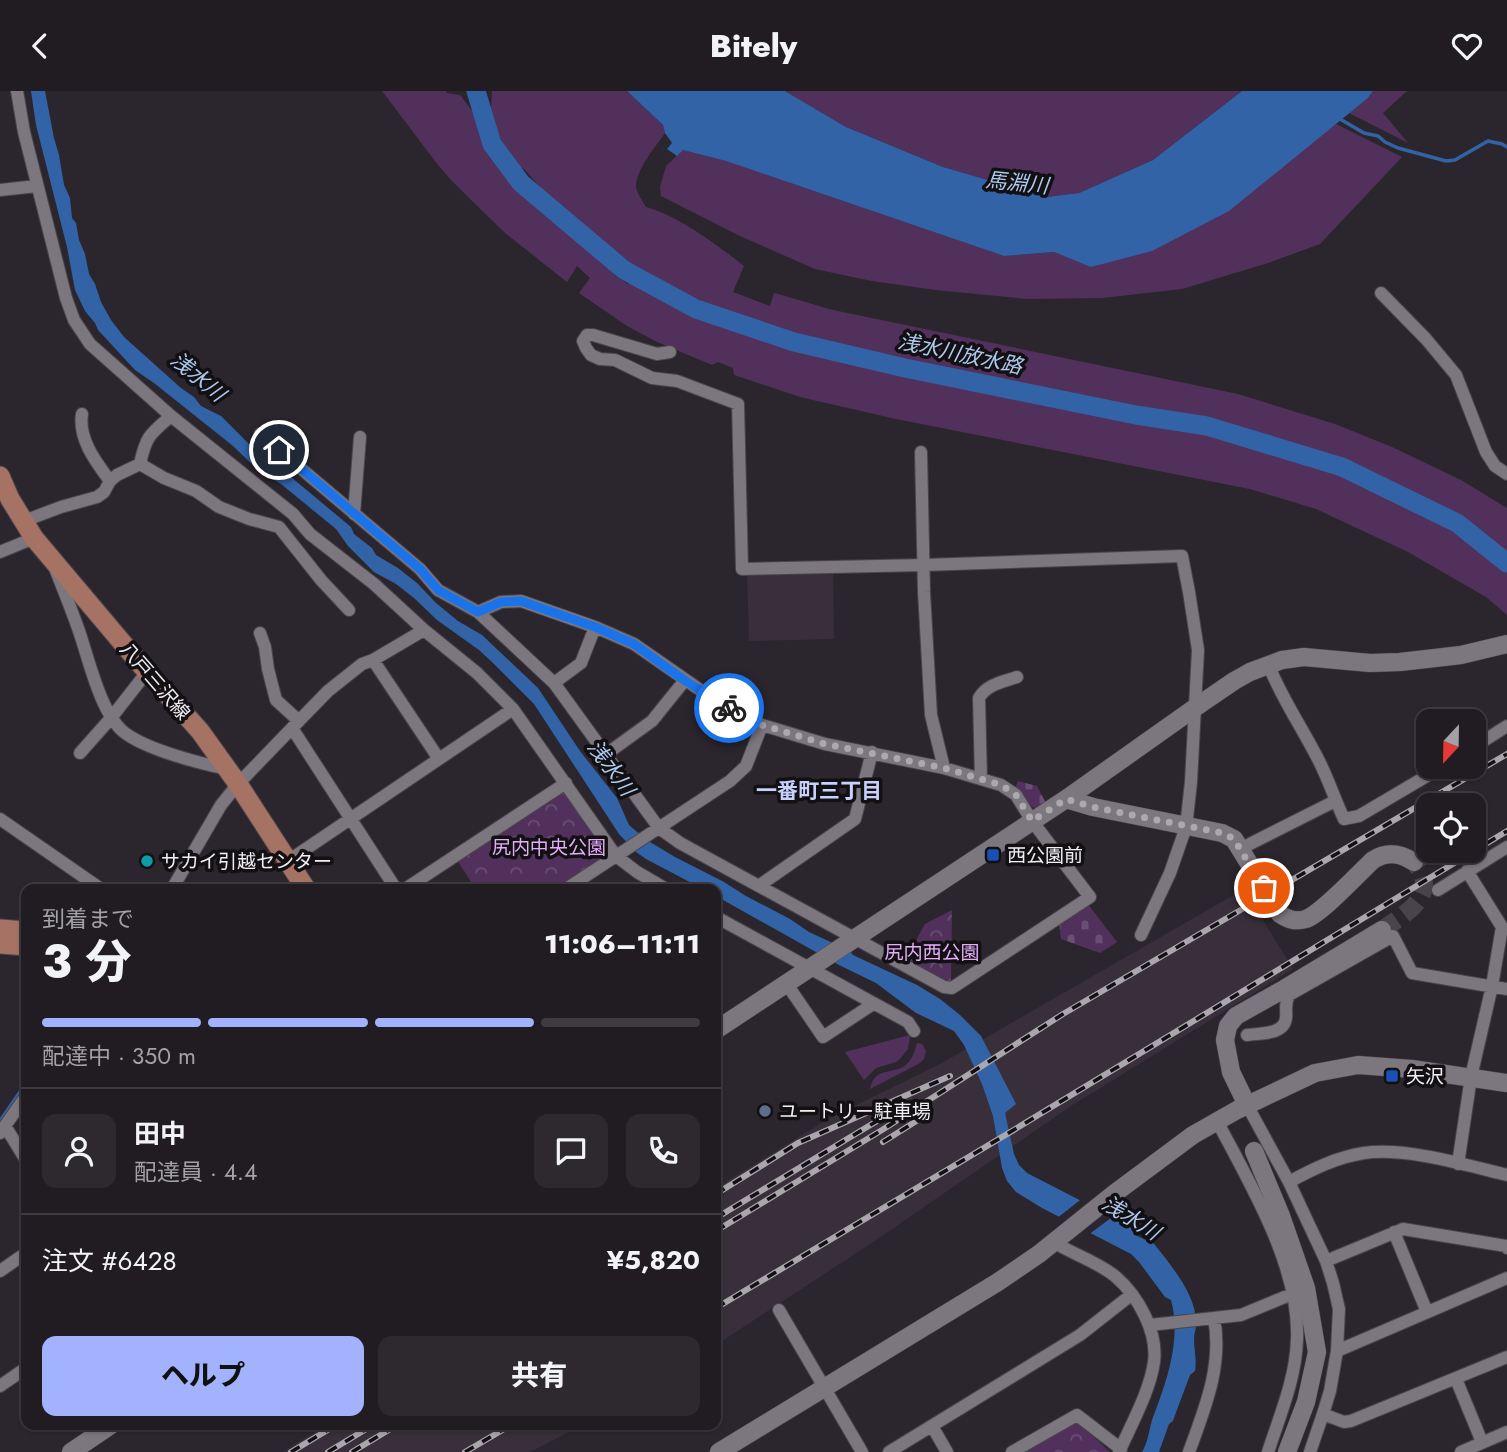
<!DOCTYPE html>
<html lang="ja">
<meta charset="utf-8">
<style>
body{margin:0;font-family:Jost,"Noto Sans JP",sans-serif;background:#2d292f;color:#f1f3f6;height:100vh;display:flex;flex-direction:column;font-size:26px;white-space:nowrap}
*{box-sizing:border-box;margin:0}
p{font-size:23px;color:#a2a1a5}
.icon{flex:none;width:38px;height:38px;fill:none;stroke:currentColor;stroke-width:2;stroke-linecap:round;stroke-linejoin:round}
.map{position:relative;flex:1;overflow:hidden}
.drawer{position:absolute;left:21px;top:793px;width:700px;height:546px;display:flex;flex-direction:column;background:#201c22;border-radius:14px;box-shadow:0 2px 5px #0004,0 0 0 2px #3d3a40}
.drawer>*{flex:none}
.needle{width:46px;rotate:202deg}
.buttons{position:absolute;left:1416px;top:618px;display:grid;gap:14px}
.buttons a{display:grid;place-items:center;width:70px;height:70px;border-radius:14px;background:#201c22;box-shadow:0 2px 5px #0004,0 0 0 2px #3d3a40;font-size:35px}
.pin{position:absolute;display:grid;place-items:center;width:60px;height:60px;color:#fff;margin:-30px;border:4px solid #fff;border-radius:50%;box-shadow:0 2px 7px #0007}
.courier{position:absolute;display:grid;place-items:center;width:70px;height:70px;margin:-35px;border:5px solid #1a73e8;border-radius:50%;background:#fff;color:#222;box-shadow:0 2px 9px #0007}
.headline em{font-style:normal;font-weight:800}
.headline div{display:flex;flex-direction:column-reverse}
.headline{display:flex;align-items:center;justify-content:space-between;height:119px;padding:0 21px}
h1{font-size:46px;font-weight:800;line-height:52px}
.bar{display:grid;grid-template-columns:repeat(4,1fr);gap:10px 7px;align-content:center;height:84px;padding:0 21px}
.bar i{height:9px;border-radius:5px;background:#3d3a40}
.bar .active{background:#a2b2fd}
.bar p{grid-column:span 4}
.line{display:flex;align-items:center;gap:18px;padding:0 21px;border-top:2px solid #3d3a40}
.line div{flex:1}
.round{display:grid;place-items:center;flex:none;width:74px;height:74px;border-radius:14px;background:#2d292f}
.cta{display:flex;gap:14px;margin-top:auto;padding:14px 21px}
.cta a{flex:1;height:80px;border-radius:14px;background:#a2b2fd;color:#111;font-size:28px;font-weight:800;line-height:80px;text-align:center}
.cta a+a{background:#2d292f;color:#f1f3f6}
header{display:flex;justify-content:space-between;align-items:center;height:91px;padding:0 21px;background:#201c22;font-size:32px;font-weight:800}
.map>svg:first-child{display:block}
.built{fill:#382f3b}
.green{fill:#51315c}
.forest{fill:url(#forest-crowns)}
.cemetery{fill:url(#cemetery-stones)}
.water{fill:#3263a6}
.pier{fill:#2b262d}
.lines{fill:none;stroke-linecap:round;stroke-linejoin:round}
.stream{stroke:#3263a6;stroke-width:3.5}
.river{stroke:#3263a6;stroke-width:19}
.secondary-tunnel{stroke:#49444b;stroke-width:18;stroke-dasharray:18 9;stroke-linecap:butt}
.street-casing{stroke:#49454a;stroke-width:14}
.secondary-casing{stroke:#49454a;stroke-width:19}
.primary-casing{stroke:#49454a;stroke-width:21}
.street{stroke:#7c767e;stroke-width:12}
.secondary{stroke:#7c767e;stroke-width:18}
.primary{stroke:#a57264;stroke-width:19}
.rail-casing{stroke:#aaa6ac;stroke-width:6}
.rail{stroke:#121013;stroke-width:3.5;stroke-dasharray:10;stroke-linecap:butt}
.done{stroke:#aca8ae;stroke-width:7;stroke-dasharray:0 12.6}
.route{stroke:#1a73e8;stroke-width:9}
.transit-dot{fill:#1a4fb4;stroke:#121013;stroke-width:2.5}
.culture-dot{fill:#0f9aa8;stroke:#121013;stroke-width:2.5}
.service-dot{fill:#5c6f8a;stroke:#121013;stroke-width:2.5}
.labels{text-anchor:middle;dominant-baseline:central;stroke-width:7;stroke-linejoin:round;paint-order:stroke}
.street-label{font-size:19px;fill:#f1eef3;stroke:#121013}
.park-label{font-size:19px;fill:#e4adf9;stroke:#121013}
.poi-label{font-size:19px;fill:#f1eef3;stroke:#121013;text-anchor:start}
.water-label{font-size:21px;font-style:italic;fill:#aec9ee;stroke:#121013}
.neighbourhood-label{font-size:21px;font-weight:bold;fill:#c7d1fc;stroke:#121013}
</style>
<header><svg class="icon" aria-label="back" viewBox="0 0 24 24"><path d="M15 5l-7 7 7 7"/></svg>Bitely<svg class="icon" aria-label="heart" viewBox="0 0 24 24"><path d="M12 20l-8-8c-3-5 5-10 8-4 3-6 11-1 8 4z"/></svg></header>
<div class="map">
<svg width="1507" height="1361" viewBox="0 0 1507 1361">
<defs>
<pattern id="forest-crowns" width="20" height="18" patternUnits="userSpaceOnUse" patternTransform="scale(1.75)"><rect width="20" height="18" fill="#51315c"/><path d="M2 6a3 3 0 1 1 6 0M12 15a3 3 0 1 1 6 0" fill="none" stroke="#6a4f74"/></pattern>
<pattern id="cemetery-stones" width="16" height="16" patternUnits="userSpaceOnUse" patternTransform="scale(1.75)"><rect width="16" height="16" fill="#51315c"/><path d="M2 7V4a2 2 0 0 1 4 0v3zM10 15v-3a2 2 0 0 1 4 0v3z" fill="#6a4f74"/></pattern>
</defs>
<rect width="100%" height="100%" fill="#2b262d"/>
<!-- built -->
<path class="built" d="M833,478L834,548L749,550L747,481Z
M1244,798L1293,878L1071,1015L876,1149L716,1254V1097L828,1028L942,972Z
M326,1334H583L530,1361H283Z"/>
<!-- green -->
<path class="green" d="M382,0H446L447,2L460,4L476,25L491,63L517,95L616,185L628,193L637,182L568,124L540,96L525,79L515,72L488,28L491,19L492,0H627L663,34L665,42C656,55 635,80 636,96C637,103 643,111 646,116C677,124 719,155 744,175L733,201L770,215L774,202L833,219L1238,303L1335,333L1392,356L1461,389L1507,417V524L1486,506L1408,461L1316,418L1250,398L896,328L800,306L734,284L733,277L718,271L712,274L655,250L627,235L579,202L590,187L577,175L567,191L505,142L454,92L438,74Z
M785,0H1242L1153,69L1079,102L1047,106L943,76L846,36Z
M1373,0H1407L1383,22L1408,52L1349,22L1368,7Z
M1336,33L1402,66L1320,153L1268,172L1182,198L1102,207L1027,208L936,199L872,190L815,178L740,145L661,105L660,96L666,75L683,59L726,70L1004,165L1054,161L1092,176L1316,48Z
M910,944L908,958L900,968L896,971L876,977L864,989L845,961Z
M917,952L922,953L926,960L924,968L920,972L870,998C875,974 894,985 907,973C913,967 915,959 917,952Z"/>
<!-- forest -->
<path class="forest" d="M565,697L610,764L559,798H476L457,769Z
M952,819L951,890L947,892L905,870L925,833Z
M1075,1332L1080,1333L1110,1361H1021Z"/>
<!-- cemetery -->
<path class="cemetery" d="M1018,690L1037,695L1046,712L1039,718L1032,716L1016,695Z
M1087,812L1117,851L1100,862L1061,848L1059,831Z"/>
<!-- water -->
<path class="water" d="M31,0H45L54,47L59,64L64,94L70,107L72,127L76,132L79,149L85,163L89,183L95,193L101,211L111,229L124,246L181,297L194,306L201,315L221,325L252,356L273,368L279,376L351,436L354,443L372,457L376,464L398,477L417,492L436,512L458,530L482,544L538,597L580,660L617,707L629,734L636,740L650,751L675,766L724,791L746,805L790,828L809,841L850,860L853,864L917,894L940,908L960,924L981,945L1016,1013L1005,1022L1014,1063L1019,1074L1027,1082L1134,1137L1135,1144L1146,1149H1151C1168,1171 1196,1202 1196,1231C1197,1236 1194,1242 1194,1247C1194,1259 1197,1268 1195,1280L1190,1284L1175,1324L1173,1330L1169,1333L1159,1361H1142C1148,1351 1149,1340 1152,1329C1166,1292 1182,1249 1171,1209L1165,1206L1139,1171L1131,1163L1042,1117L1016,1101L1007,1090L1002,1077L993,1025L982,993L964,954L954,940L916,922L876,892L839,874L716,805V798H703L646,768L636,761L619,743L534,613L492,571L479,559L437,529L414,507L396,493L374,481L348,455L336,438L281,393L258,379L233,355L154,292L135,279L98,239L95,232L85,220L75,199L67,156L36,34Z
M627,0H785L846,36L943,76L1047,106L1079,102L1153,69L1242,0H1373L1368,7L1229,120L1152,160L1091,176L1054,161L1004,165L726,70L683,59L677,65L667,58L672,52L665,42L663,34Z"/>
<!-- pier -->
<path class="pier" d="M1084,1106L1115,1124L1088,1144L1056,1128Z"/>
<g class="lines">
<!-- stream -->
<path class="stream" d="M1340,28L1364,42L1378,45L1385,51L1398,57L1446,70L1455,69L1488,50L1502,53L1507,56
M0,1030L26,992"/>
<!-- river -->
<path class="river" d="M476,0L492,53L521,92L624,179L696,218L794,251L905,277L1136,324L1207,335L1342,376L1457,432L1507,472"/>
<!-- secondary-tunnel -->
<path class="secondary-tunnel" d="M1382,839C1406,822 1442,803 1414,771"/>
<defs>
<path id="street" d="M17,0L24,41L66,207L74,229L90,253L171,325L293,423L310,443L374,493L424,539L477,582L513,618L616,765L637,781L666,798
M0,99L37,95
M1381,202L1426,248L1456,284L1486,361L1495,375L1507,383
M670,261L657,263L593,244H587L583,250L586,257L591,264L600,268L615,269L652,287L677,290L738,313L742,478L924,474L1182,465L1189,501L1198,559L1191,691L1186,736L1170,782L1141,844
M82,323C78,348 96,371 110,390
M260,343L420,478L438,499L478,521L554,592L659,737L680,752L944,896L952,897L1090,806L1032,730L1016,704L1001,694L944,677L825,653L762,634L719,612L634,553L595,536L521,510L501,511L478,521
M921,361L924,501L931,624L944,677
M140,373L164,387L196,400L219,416L249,428L279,436L321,489L349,519
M354,423L360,346
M24,430L61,416L97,406L104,401L110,390L117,384L140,373C146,345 150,343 171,325
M0,461L34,447
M56,480C64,500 72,520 79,540C89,569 101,624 125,642C148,659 199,672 227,678
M260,542L265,556L268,578L276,609L299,630
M373,569L439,668
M1268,573C1282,608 1303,638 1320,672C1329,690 1335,709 1344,728L1359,725L1442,676
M554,592L581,572L595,536
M292,637L396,798
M1474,656L1507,635
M80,662L111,627L147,581
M605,664L652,630L685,589
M981,688L979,607C987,593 1003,591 1017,586
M0,728L101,798
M1240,758L1335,710
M288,770L513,618
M760,794L855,728L872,661
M172,798L221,714L238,693L292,637L328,600L362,573L373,569L424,539
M405,798L566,692
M566,798L730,690L746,675L762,634
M1438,799L1507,756
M716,826L908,931L914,940
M786,892L823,946L873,913
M1247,944C1260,942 1284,944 1286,927C1287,918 1284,913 1289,904L1393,845L1412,882L1507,898
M1247,1014L1289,1091L1326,1170L1333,1192L1339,1218L1337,1260
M1217,1030C1250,1093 1300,1175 1297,1248C1296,1287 1280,1324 1268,1361
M5,1035L26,1069
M0,1042L26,1005
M1458,1073L1471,986L1492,895L1502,836L1467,780
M1289,1091C1313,1078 1337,1066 1364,1062C1405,1056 1466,1074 1507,1084
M1394,1141L1427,1221
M1055,1152C1073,1163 1100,1172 1116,1186C1138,1205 1158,1241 1154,1271C1150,1300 1131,1334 1119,1361
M1326,1170L1403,1138L1506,1155L1507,1157
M0,1180L26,1162
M779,1219L862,1361
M1150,1234L1241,1224L1292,1203
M1456,1288L1482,1351
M0,1295L26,1277
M1323,1323L1330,1300L1337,1260L1507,1187
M932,1335L947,1361
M889,1361L1080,1244L1131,1204
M1012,1361L1077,1324L1121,1358
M1189,1361C1205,1317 1223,1274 1214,1227
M1310,1361L1323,1323L1344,1331L1351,1330L1507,1266
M1461,1361L1507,1341"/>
<path id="secondary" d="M1066,708L1093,716L1222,742L1234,748L1280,823C1289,829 1296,831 1306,828C1322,822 1358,783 1373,769C1387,760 1400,762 1414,771
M716,939L1066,708L1196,616L1234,590L1250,581L1282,569L1304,566L1370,572L1400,571L1461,564L1507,553
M1247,1014L1231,981L1225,949L1228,935L1236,925L1284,898L1382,839
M1254,1060L1281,1125L1306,1197L1317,1261L1306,1311L1287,1361
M71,1361L111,1334
M719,1361L998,1191L1039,1163L1115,1102L1193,1044L1237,1019L1315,982L1358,974L1412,978L1507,992"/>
<path id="primary" d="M0,385L10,408L34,447L147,581L200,640L238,693L306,798
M0,838L26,840
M0,853L26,855"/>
</defs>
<!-- street casing -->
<use href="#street" class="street-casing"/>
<!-- secondary casing -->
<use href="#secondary" class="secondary-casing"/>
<!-- primary casing -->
<use href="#primary" class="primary-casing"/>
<!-- street -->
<use href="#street" class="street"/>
<!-- secondary -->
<use href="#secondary" class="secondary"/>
<!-- primary -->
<use href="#primary" class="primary"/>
<defs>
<path id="rail" d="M883,1051L918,1029
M716,1103L798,1052L950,985
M716,1127L887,1024
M716,1140L882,1039L1063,923L1507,663
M716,1217L1017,1037L1507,740
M291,1361L336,1334
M328,1361L373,1334
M352,1361L397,1334
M465,1361L511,1334"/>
</defs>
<!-- rail casing -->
<use href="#rail" class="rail-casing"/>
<!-- rail -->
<use href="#rail" class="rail"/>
</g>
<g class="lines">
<!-- done -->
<path class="done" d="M729,617L762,634L825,653L944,677L1001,694L1016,704L1032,730L1066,708L1093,716L1222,742L1234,748L1264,797"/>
<!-- route -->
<path class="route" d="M279,359L420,478L438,499L478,521L501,511L521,510L595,536L634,553L684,589L729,617"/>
</g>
<!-- markers -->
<g class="transit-dot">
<rect x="986" y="757" width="14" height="14" rx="3.5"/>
<rect x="1385" y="978" width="14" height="14" rx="3.5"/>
</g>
<circle class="culture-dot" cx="147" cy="770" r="7"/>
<circle class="service-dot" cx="765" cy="1020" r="7"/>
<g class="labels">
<!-- street labels -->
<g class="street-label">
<text transform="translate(155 590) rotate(49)">八戸三沢線</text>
</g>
<!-- park labels -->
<g class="park-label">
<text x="549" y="756">尻内中央公園</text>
<text x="932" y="861">尻内西公園</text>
</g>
<!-- poi labels -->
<g class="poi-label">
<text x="1007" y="764">西公園前</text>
<text x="161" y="770">サカイ引越センター</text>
<text x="1406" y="985">矢沢</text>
<text x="779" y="1020">ユートリー駐車場</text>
</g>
<!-- water labels -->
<g class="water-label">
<text transform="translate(1017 92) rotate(6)">馬淵川</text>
<text transform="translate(960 263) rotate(12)">浅水川放水路</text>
<text transform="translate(198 286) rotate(40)">浅水川</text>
<text transform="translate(611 677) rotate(54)">浅水川</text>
<text transform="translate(1131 1127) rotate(32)">浅水川</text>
</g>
<!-- neighbourhood labels -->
<g class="neighbourhood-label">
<text x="819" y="700">一番町三丁目</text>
</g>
</g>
</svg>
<div class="buttons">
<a><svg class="needle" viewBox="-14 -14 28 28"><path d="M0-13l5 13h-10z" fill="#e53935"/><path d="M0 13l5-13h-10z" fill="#a2a1a5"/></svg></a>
<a><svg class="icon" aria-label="locate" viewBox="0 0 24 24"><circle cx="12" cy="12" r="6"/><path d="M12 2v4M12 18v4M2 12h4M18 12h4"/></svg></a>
</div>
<div class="pin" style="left:1264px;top:797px;background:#ea580c"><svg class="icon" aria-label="bag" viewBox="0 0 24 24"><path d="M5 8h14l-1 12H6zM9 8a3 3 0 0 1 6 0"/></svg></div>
<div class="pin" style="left:279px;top:359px;background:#1f2937"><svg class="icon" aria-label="home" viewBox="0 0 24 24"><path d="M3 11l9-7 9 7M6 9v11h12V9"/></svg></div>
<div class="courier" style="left:729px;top:617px"><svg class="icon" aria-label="bike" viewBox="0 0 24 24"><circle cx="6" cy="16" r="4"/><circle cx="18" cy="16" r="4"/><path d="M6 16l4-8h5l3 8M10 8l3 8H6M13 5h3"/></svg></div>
<section class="drawer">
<div class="headline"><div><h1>3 分</h1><p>到着まで</p></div><em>11:06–11:11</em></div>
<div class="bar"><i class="active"></i><i class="active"></i><i class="active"></i><i></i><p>配達中 · 350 m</p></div>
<div class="line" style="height:126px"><a class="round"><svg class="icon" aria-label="person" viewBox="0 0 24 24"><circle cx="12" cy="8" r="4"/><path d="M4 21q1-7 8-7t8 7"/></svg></a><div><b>田中</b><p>配達員 · 4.4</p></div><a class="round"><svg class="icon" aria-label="chat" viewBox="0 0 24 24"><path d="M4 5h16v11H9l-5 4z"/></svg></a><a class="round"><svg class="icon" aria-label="phone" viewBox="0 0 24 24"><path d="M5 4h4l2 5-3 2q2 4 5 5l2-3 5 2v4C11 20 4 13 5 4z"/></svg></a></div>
<div class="line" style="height:91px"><div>注文 #6428</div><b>¥5,820</b></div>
<div class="cta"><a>ヘルプ</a><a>共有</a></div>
</section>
</div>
